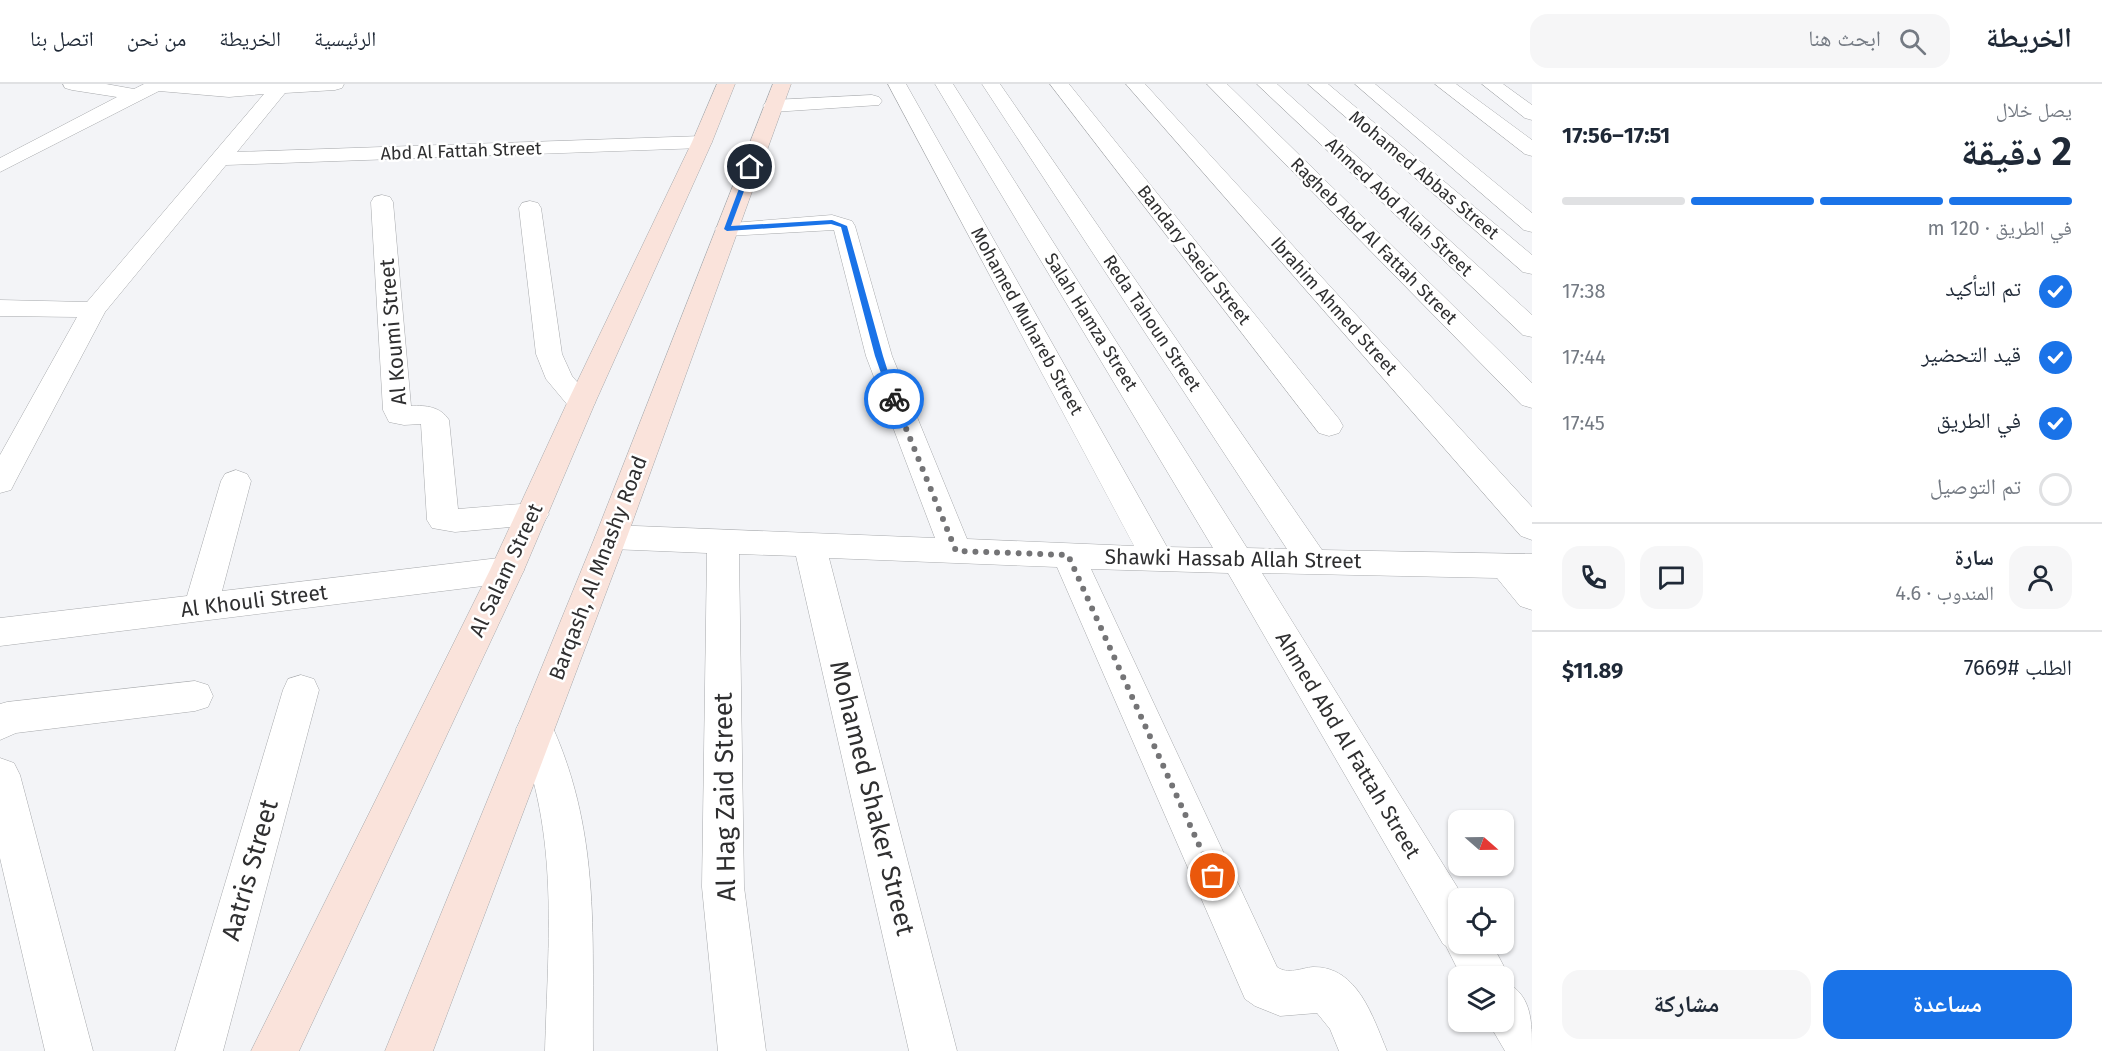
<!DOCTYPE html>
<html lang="ar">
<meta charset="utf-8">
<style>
body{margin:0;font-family:"Fira Sans","Noto Naskh Arabic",sans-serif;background:#f6f6f7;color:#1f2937;direction:rtl;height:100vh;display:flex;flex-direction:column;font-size:22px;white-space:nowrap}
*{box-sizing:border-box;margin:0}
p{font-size:20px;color:#747a83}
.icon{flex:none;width:33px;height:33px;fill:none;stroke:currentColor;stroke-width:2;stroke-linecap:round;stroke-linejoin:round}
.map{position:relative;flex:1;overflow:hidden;direction:ltr}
.drawer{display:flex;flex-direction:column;background:#fff;width:570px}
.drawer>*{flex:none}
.needle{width:39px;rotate:110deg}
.buttons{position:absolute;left:1448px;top:726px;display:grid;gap:12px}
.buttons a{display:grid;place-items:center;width:66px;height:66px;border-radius:12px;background:#fff;box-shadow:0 2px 4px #0004;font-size:30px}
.pin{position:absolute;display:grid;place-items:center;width:51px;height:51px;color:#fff;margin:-26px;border:3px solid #fff;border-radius:50%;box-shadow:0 2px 6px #0007}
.courier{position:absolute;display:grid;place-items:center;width:60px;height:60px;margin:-30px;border:4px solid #1a73e8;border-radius:50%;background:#fff;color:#222;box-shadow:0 2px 8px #0007}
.head em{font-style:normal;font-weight:700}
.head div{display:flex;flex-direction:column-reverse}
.head{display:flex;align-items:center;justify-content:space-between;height:102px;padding:0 30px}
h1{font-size:39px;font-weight:700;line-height:45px}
.bar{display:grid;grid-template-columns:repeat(4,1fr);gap:9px 6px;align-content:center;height:72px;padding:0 30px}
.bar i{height:8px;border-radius:4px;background:#e0e1e3}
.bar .on{background:#1a73e8}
.bar p{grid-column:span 4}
.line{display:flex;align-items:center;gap:15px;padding:0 30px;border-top:2px solid #e0e1e3}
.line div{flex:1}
.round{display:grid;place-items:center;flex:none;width:63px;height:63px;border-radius:18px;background:#f6f6f7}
ol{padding:0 30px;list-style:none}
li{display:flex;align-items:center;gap:18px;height:66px}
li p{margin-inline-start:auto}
li .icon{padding:6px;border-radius:50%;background:#1a73e8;color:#fff;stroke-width:4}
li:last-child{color:#747a83}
li i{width:33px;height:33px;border:3px solid #e0e1e3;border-radius:50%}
.cta{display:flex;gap:12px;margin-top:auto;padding:12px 30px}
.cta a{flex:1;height:69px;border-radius:18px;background:#1a73e8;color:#fff;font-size:24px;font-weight:700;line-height:69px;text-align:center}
.cta a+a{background:#f6f6f7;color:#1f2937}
header{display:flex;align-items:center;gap:36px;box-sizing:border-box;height:84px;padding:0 30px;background:#fff;border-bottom:2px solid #e0e1e3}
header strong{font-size:28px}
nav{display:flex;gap:33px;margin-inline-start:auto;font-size:21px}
.search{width:420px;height:54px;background:#f6f6f7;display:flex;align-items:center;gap:15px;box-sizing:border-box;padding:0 21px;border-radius:18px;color:#747a83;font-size:22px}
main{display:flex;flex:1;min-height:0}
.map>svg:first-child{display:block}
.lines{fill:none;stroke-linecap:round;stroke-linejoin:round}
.street-casing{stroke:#a7a9ac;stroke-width:1}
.secondary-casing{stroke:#a7a9ac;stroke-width:1}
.street{fill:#fff;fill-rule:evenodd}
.secondary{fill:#fae3db;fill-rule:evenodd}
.route{fill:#1a73e8}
.done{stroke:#747476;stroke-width:6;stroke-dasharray:0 10.8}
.labels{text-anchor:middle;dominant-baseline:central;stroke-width:5;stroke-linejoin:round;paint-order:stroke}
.far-street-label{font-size:18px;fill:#2f2f30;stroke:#fff}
.street-label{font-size:21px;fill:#2f2f30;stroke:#fff}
.near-street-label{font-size:26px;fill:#2f2f30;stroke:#fff}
</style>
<header>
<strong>الخريطة</strong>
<div class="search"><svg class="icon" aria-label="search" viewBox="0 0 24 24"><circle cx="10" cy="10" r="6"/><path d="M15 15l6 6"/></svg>ابحث هنا</div>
<nav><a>الرئيسية</a><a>الخريطة</a><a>من نحن</a><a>اتصل بنا</a></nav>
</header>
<main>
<section class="drawer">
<div class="head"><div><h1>2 دقيقة</h1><p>يصل خلال</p></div><em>17:51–17:56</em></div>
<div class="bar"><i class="on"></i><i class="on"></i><i class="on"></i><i></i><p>في الطريق · 120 m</p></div>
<ol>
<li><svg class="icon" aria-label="check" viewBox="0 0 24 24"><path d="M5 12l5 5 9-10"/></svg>تم التأكيد<p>17:38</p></li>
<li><svg class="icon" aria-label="check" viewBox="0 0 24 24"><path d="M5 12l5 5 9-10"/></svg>قيد التحضير<p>17:44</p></li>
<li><svg class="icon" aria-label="check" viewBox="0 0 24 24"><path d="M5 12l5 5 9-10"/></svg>في الطريق<p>17:45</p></li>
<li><i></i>تم التوصيل</li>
</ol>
<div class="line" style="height:108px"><a class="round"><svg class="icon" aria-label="person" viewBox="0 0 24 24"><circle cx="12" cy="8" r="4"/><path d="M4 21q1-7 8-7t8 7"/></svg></a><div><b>سارة</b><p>المندوب · 4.6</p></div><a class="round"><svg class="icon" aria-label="chat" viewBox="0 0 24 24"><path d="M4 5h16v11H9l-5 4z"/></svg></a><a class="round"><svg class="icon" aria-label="phone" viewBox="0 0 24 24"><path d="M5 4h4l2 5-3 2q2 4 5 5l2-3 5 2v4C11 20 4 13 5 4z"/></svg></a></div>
<div class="line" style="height:78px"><div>الطلب #7669</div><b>$11.89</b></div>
<div class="cta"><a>مساعدة</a><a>مشاركة</a></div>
</section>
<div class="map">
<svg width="1532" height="967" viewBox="0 0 1532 967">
<rect width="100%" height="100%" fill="#f3f4f7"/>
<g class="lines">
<defs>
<path id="street" d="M63,0H106L134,5L144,0H344L342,4L335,6L285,9L237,68L702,52L709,54L712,58L709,62L702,64L226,81L105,228L15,398L11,406L0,409V371L77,233L0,232V216L87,218L264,10L229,13L159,7L0,88V74L117,13L72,6L65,4Z
M888,0H906L1167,463L1213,464L935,0H953L1247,464L1287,465L982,0H1000L1322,466L1532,470V526L1520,522L1497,494L1262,489L1464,814H1458V860H1492L1509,892L1506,898C1532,912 1532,937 1532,967H1505L1488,938H1503V892H1461L1446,862L1443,860L1228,489L1091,485L1277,883C1288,891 1301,884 1313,883C1358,882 1373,934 1387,967H1339L1330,945L1317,929L1280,932L1255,922L1245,915L1057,483L829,474L957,967H909L796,472L739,470L744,803L766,967H718L702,803L707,469L611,465L600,461L595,453L600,445L611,441L935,454L866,272L834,146L727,152L719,150L715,145L719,140L832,131L852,137L855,142L892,272L967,455L1134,462Z
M1050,0H1069L1339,335L1343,342L1339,349L1329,352L1319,349Z
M1126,0H1145L1532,423V456L1521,452Z
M1207,0H1227L1532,299V324L1522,321Z
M1257,0H1277L1532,231V253L1523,251Z
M1308,0H1328L1532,171V190L1523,188Z
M1355,0H1375L1532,129V148L1524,146Z
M1435,0H1456L1532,56V72L1525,70Z
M1482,0H1503L1532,21V36L1525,34Z
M872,11L879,13L882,17L879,21L773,28L766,26L763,22L766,18L773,16Z
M382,111L390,113L393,118L411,322C426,321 441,323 449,336L458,425L533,419L544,422L549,430L544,438L533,441L455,448L432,444L427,436L421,340L404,341L389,338L383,326L371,118L374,113Z
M530,117L538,119L541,124L562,270L572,292L595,319L591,325L581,328L571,325L546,295L536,270L519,124L522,119Z
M236,386L247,390L251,397L222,507L507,473L519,477L524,486L519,495L507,499L0,562V534L187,512L221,397L225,390Z
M301,591L314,595L319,606L223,967H175L283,606L288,595Z
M195,597L208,601L213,612L208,623L195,627L16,649L0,656V620L7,618Z
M535,629L548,633C601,744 592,848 593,967H545C548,856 560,751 516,645L522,633Z
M0,674L14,679L20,691L93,967H45L0,774Z"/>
<path id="secondary" d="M717,0H735L712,58L595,319L524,486L299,967H251L490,486L567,319L692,58Z
M773,0H791L627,453L433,967H385L595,453Z"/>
</defs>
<!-- street casing -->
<use href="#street" class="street-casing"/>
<!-- secondary casing -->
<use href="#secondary" class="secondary-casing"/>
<!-- street -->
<use href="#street" class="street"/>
<!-- secondary -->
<use href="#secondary" class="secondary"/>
</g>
<!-- route -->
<path class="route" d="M750,82L753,83L731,142L832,136L847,142L883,272L897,316L890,315L875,272L841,143L831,140L727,147L724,145L747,83Z"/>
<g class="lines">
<!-- done -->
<path class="done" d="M894,315L956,467L1068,471L1213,792"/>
</g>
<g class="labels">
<!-- far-street labels -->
<g class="far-street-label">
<text transform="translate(461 67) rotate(-2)">Abd Al Fattah Street</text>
<text transform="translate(1424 91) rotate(40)">Mohamed Abbas Street</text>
<text transform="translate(1399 123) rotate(43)">Ahmed Abd Allah Street</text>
<text transform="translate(1374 157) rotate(45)">Ragheb Abd Al Fattah Street</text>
<text transform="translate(1194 171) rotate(52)">Bandary Saeid Street</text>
<text transform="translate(1334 222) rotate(48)">Ibrahim Ahmed Street</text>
<text transform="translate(1027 237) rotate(61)">Mohamed Muhareb Street</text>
<text transform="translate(1091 238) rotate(58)">Salah Hamza Street</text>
<text transform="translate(1152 239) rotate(56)">Reda Tahoun Street</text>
</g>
<!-- street labels -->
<g class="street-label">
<text transform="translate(393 248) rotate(-95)">Al Koumi Street</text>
<text transform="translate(1233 475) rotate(1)">Shawki Hassab Allah Street</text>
<text transform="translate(598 484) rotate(-69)">Barqash, Al Mnashy Road</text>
<text transform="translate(506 486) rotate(-65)">Al Salam Street</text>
<text transform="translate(254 517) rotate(-7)">Al Khouli Street</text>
<text transform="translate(1348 661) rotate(59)">Ahmed Abd Al Fattah Street</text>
</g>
<!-- near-street labels -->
<g class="near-street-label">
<text transform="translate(725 713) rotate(-91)">Al Hag Zaid Street</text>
<text transform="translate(872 714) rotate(76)">Mohamed Shaker Street</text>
<text transform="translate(250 786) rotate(-74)">Aatris Street</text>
</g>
</g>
</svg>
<div class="buttons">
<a><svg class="needle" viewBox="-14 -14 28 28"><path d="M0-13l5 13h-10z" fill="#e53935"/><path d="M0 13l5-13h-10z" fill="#747a83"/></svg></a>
<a><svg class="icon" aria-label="locate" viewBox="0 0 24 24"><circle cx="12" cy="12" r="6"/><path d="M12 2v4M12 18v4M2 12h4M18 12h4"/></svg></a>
<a><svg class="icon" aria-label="layers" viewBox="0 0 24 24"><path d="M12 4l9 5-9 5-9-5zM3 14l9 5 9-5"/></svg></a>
</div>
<div class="pin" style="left:1213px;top:792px;background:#ea580c"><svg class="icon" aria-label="bag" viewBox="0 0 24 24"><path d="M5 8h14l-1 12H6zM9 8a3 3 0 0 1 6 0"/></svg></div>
<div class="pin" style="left:750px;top:83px;background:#1f2937"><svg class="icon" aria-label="home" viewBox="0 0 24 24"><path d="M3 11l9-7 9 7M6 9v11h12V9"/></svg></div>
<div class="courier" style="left:894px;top:315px"><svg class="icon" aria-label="bike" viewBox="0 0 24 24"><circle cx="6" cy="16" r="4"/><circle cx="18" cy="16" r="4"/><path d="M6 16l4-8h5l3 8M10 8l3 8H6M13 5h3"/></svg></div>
</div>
</main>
